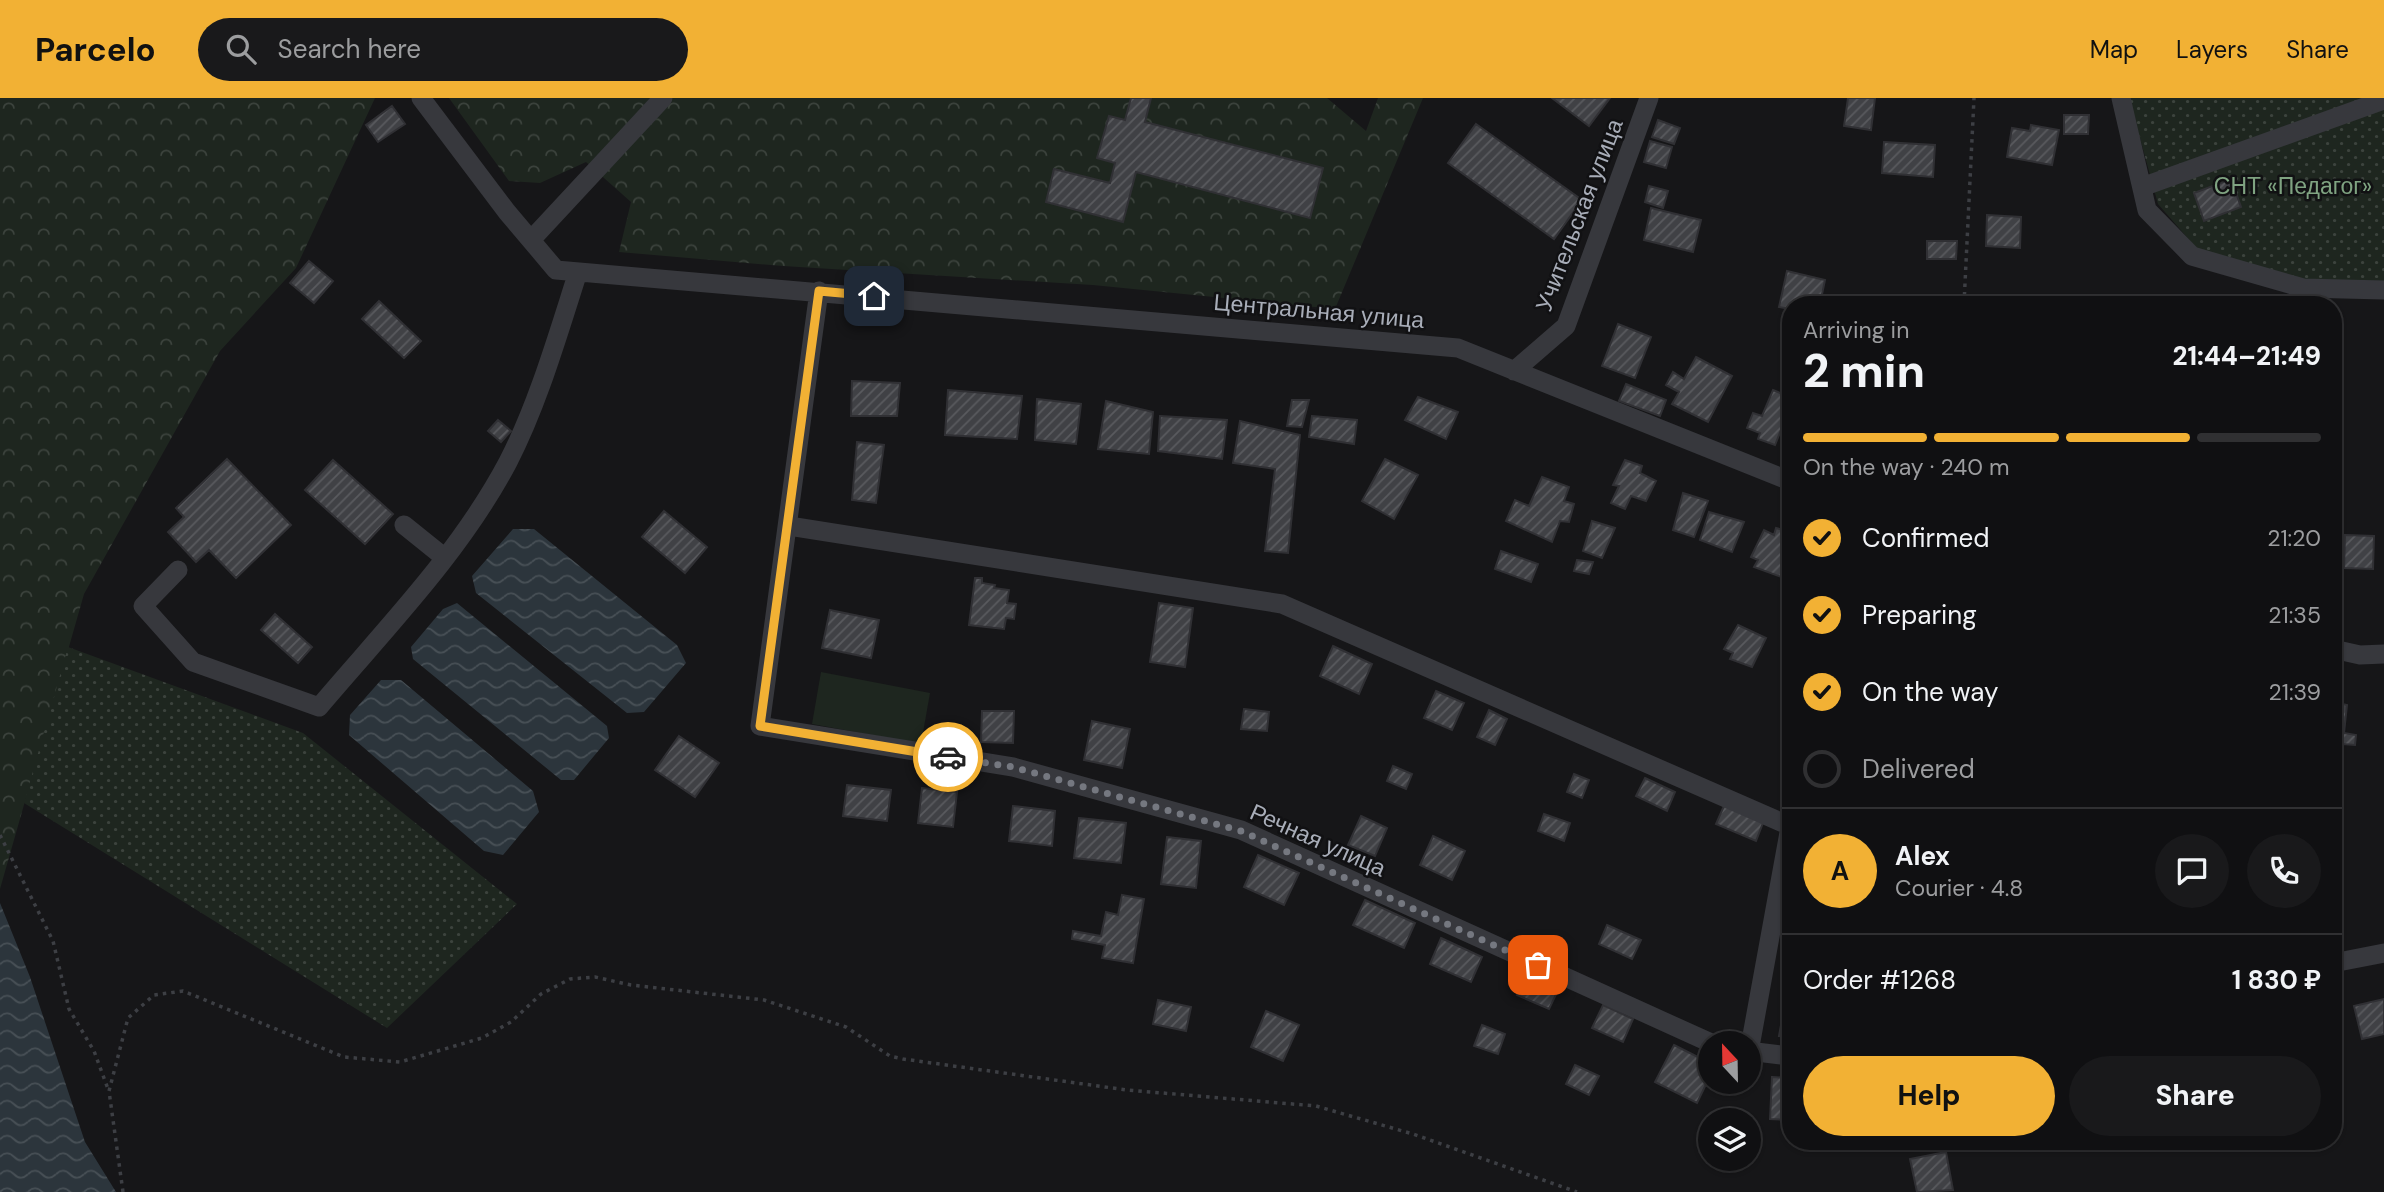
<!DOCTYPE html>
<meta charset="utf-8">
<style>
body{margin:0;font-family:"DM Sans",sans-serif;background:#19191b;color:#f1f3f6;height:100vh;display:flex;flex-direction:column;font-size:26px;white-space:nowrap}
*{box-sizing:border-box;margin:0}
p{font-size:23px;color:#9c9d9f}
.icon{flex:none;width:38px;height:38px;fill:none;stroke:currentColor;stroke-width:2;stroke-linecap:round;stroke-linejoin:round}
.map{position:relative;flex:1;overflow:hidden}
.sheet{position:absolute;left:1782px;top:198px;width:560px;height:854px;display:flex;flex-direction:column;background:#101012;border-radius:28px;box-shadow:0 2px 5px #0004,0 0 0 2px #303032}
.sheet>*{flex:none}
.needle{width:46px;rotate:338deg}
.fabs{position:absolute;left:1698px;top:933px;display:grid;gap:14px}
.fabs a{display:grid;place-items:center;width:63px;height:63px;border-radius:50%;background:#101012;box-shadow:0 2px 5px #0004,0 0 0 2px #303032;font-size:35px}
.pin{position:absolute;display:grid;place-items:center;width:60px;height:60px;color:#fff;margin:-30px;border-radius:14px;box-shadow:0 4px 10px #0006}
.courier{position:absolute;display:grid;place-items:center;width:70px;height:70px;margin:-35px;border:5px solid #f2b134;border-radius:50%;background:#fff;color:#222;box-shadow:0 2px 9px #0007}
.headline em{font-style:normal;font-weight:800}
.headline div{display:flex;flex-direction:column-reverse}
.headline{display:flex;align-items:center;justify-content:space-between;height:119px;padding:0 21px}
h1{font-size:46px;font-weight:800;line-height:52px}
.bar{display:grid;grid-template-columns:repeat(4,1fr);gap:10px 7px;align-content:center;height:84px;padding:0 21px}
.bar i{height:9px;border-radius:5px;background:#303032}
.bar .on{background:#f2b134}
.bar p{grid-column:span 4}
.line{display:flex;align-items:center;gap:18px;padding:0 21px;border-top:2px solid #303032}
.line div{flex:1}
.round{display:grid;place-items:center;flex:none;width:74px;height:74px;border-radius:37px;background:#19191b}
ol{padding:0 21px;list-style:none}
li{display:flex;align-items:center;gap:21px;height:77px}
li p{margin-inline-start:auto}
li .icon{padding:7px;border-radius:50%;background:#f2b134;color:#111;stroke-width:4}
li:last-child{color:#9c9d9f}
li i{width:38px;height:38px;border:4px solid #303032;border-radius:50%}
.primary-button{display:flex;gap:14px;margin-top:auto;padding:14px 21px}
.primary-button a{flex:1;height:80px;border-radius:42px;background:#f2b134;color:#111;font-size:28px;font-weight:800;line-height:80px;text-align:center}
.primary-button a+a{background:#19191b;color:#f1f3f6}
header{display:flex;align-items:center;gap:42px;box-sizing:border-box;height:98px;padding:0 35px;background:#f2b134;color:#111}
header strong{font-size:33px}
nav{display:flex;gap:38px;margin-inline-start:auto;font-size:24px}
.search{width:490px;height:63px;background:#19191b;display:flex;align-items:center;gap:18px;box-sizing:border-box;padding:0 24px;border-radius:38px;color:#9c9d9f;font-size:26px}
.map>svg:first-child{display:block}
.grass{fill:#1e261f}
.forest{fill:url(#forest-crowns)}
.garden{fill:url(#garden-dots)}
.water{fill:url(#water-waves)}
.building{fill:url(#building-hatch);stroke:#303034;stroke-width:2}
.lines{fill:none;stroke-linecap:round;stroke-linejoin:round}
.path{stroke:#3d3f44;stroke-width:3.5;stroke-dasharray:3.5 5;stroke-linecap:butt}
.minor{stroke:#37383d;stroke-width:19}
.done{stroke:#757880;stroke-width:7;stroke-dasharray:0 12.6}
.route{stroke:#f2b134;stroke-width:9}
.labels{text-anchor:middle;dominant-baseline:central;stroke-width:5;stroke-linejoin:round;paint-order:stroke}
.park-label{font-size:23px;fill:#7fa381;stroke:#111113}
.street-label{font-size:23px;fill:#a8adb8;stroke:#111113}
</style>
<header>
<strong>Parcelo</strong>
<div class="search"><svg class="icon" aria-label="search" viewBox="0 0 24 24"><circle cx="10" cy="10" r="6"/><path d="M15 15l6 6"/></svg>Search here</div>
<nav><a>Map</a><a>Layers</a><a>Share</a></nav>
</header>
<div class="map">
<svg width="2384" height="1094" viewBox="0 0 2384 1094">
<defs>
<pattern id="forest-crowns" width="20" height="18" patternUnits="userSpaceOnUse" patternTransform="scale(1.75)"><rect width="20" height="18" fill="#1e261f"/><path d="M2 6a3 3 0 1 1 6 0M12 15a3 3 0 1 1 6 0" fill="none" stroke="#3c433d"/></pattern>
<pattern id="garden-dots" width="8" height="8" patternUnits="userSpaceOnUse" patternTransform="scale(1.75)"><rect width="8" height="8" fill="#1e261f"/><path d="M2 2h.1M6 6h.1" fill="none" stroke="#3c433d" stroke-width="1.8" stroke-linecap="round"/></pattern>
<pattern id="water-waves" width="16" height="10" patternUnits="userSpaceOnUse" patternTransform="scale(1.75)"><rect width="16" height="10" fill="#2c353c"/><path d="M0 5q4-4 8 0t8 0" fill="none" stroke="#485056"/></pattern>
<pattern id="building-hatch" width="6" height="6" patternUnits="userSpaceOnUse" patternTransform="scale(1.75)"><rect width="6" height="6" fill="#404145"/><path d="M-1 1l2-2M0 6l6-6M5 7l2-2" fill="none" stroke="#595a5e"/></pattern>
</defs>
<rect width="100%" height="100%" fill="#161618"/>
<!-- grass -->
<path class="grass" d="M821,574L930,595L921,646L812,626Z"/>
<!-- forest -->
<path class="forest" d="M0,0H375L296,170L220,253L84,496L0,791Z
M449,0H1327L1366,33L1378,0H1423L1335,211L1093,187L783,168L619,154L631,104L586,64L540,85L509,83Z"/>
<!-- garden -->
<path class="garden" d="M2129,0H2384V186L2309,183L2199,153L2158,106Z
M68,549L303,635L517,806L387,930L24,705Z"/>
<!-- water -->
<path class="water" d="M513,431H534L677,547L686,565L644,614L627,615L476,495L472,478Z
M457,505L607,628L609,640L574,682H561L413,561L411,549L443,511Z
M381,582H401L533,693L539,714L503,757L484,753L349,637L350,617Z
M0,805L30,879L85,1044L116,1094H0Z"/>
<!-- building -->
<path class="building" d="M1131,0H1151L1145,24L1323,70L1310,120L1136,74L1123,124L1046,104L1054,71L1110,85L1115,65L1097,60L1109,18L1125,22Z
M1552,0H1610L1589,28Z
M1848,0H1875L1871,32L1844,28Z
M392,8L405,26L378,44L366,27Z
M2064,17H2089L2088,36H2064Z
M1658,22L1680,30L1674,46L1652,39Z
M1476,26L1582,102L1554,141L1448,65Z
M2031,27L2059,32L2052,67L2007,59L2012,30L2030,33Z
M1650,43L1672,49L1666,70L1644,64Z
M1884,44L1935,47L1933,79L1882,75Z
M2231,81L2241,109L2204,123L2194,95Z
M1649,88L1668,93L1663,110L1645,104Z
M1651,110L1701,122L1693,154L1644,142Z
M1987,117L2021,119L2020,150L1986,148Z
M1927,143H1957L1956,161H1927Z
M309,163L333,183L314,205L290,185Z
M1787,173L1825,182L1820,206H1790V211L1779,209Z
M1973,198L2026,199V206H1973Z
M379,203L421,243L404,260L362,221Z
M1618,226L1651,239L1635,280L1602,268Z
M1696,259L1732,278L1708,324L1672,306L1679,294L1666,287L1673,274L1684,281Z
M852,283L900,285L897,318H851Z
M1626,286L1666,302L1660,318L1619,303Z
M948,292L1022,298L1017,341L945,337Z
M1773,292L1790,299V329L1788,335L1781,332L1775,347L1758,341L1760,335L1747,330L1753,315L1762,318Z
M1418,299L1458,314L1446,341L1405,322Z
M1037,301L1081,306L1076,346L1035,342Z
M1292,302H1309L1302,329L1287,328Z
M1106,303L1153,314L1149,356L1098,351Z
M1160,318L1227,322L1222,361L1158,353Z
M1312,318L1357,322L1354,346L1309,339Z
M498,322L511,333L501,344L488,333Z
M1240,323L1300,337L1288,455L1265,453L1275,371L1233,365Z
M857,344L884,347L876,405L852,402Z
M227,361L291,427L236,480L209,452L196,464L168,434L184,419L176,410Z
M1385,361L1418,377L1394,421L1362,403Z
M333,362L393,416L365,446L305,392Z
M1625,362L1642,368L1640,375L1656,383L1646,403L1631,398L1625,411L1611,405L1619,388L1613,387Z
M1542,379L1569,389L1564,403L1574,406L1569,424L1560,423L1552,444L1506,423L1515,402L1529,408Z
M1683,395L1708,403L1694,439L1673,432Z
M664,413L707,449L685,475L642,439Z
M1709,414L1744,424L1732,454L1700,442Z
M1592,423L1615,430L1602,460L1583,453Z
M1776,430L1790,434V471L1787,470L1784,480L1754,469L1758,462L1751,459L1764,432L1774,437Z
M2345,437L2374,438L2373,471L2344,470Z
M1501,453L1538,466L1531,484L1495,471Z
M1577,462L1593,464L1589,476L1574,473Z
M975,480H982V485L995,487L994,490L1009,492L1007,505L1016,506L1014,521L1006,520L1004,531L969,527Z
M1159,505L1193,510L1185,569L1150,564Z
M830,512L879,522L871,560L822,550Z
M275,516L312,549L298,565L261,532Z
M1738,527L1766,540L1752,569L1730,561L1733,555L1724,551Z
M1333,548L1372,566L1359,596L1320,578Z
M1436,593L1464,605L1452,632L1424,620Z
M2333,604L2347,607L2344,635L2356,637L2355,647L2342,646L2338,656L2333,655Z
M1244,611L1269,614L1267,633L1241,631Z
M1489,612L1507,621L1495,647L1477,639Z
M982,613H1014L1013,645L981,644Z
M1092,623L1130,631L1122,670L1084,662Z
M679,638L719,665L695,699L655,672Z
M1393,668L1412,676L1406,691L1387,683Z
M1574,676L1589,682L1582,700L1567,694Z
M1645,680L1675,694L1667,713L1636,698Z
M847,687L891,692L887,723L843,718Z
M922,690L957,694L953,729L918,725Z
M1727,701L1766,717L1756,743L1716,726Z
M1013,708L1055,713L1052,748L1009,743Z
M1544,716L1570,725L1564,743L1538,733Z
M1361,718L1387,730L1375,758L1348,747Z
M1079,720L1126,725L1121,765L1074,760Z
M1433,738L1465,753L1452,782L1420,767Z
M1167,739L1201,743L1196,790L1161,786Z
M1258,757L1299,775L1284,807L1244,789Z
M1122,797L1144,801L1133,865L1102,860L1105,847L1072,841L1073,833L1101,838L1106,814L1118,817Z
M1365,802L1415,825L1404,850L1353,827Z
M1607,827L1641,842L1632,861L1599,846Z
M1441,840L1482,859L1471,884L1430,866Z
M1529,872L1561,886L1549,911L1517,897Z
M2384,901V936L2362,941L2354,908Z
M1158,902L1191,909L1186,933L1153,926Z
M1603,907L1633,921L1623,944L1592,930Z
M1784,910L1790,911V939L1779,938Z
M1266,913L1299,927L1283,963L1251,949Z
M1482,927L1505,936L1498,956L1474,948Z
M1674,947L1710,965V978L1697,1005L1655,984Z
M1575,967L1599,978L1589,997L1566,986Z
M1772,979L1790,980V1022L1770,1021Z
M1946,1054L1953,1092L1917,1094L1910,1061Z"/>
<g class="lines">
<!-- path -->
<path class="path" d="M1964,206L1974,0
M0,737L53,843L69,911L94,953L108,991
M123,1094L109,993L128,920L154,897L183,893L344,959L400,964L482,940L511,924L541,896L570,881L595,879L631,887L764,902L846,929L890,958L903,961L1127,992L1316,1008L1413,1036L1577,1094"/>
<!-- minor -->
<path class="minor" d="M421,0L507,114L556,172L1458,250L1790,383
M2121,0L2147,112L2192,158L2303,190L2384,192
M2142,89L2384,2
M531,142L663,0
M819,193L760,628L1013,669L1241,732L1711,945
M1514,273L1566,228L1649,0
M404,427L445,460
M789,428L1282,506L1790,728
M178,472L143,508L193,564L319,609C385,531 460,455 508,364C538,306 558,236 578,174
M2333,551L2360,557L2384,556
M2333,865L2384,855
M1748,953L1790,958
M1749,954L1790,729"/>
</g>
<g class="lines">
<!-- done -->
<path class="done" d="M948,659L1013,669L1241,733L1538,867"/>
<!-- route -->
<path class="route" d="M874,198L819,193L760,628L948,659"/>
</g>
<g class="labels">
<!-- park labels -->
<g class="park-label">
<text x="2293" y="88">СНТ «Педагог»</text>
</g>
<!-- street labels -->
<g class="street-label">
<text transform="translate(1579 117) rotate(-69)">Учительская улица</text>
<text transform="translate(1319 213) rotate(5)">Центральная улица</text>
<text transform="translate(1318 742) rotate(24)">Речная улица</text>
</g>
</g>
</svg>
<div class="fabs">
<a><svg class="needle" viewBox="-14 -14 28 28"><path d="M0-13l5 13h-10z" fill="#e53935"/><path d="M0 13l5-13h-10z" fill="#9c9d9f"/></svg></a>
<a><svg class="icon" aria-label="layers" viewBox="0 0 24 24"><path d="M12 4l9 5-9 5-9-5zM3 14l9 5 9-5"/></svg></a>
</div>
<div class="pin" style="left:1538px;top:867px;background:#ea580c"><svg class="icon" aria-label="bag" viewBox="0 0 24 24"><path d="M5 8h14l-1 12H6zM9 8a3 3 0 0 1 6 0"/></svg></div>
<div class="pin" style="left:874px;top:198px;background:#1f2937"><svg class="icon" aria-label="home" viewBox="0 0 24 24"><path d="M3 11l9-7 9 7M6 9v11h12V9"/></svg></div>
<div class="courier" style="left:948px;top:659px"><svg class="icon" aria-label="car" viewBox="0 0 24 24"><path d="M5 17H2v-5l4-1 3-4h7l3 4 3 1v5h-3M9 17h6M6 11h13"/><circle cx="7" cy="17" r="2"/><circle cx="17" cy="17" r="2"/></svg></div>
<section class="sheet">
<div class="headline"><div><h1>2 min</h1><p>Arriving in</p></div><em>21:44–21:49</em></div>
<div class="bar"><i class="on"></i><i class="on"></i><i class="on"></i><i></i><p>On the way · 240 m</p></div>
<ol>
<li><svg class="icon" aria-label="check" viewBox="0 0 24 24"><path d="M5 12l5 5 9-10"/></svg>Confirmed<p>21:20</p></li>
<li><svg class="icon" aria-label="check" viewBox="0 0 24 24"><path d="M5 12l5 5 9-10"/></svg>Preparing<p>21:35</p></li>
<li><svg class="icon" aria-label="check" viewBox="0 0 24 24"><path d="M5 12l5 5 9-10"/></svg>On the way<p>21:39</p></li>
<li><i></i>Delivered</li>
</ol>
<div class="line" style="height:126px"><b class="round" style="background:#f2b134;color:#111">A</b><div><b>Alex</b><p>Courier · 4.8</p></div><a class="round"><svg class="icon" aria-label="chat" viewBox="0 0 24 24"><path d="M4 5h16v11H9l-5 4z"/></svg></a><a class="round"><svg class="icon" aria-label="phone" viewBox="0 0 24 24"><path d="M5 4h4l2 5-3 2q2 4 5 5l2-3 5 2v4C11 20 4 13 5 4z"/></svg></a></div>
<div class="line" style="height:91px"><div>Order #1268</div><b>1 830 ₽</b></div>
<div class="primary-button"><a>Help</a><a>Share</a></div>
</section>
</div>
